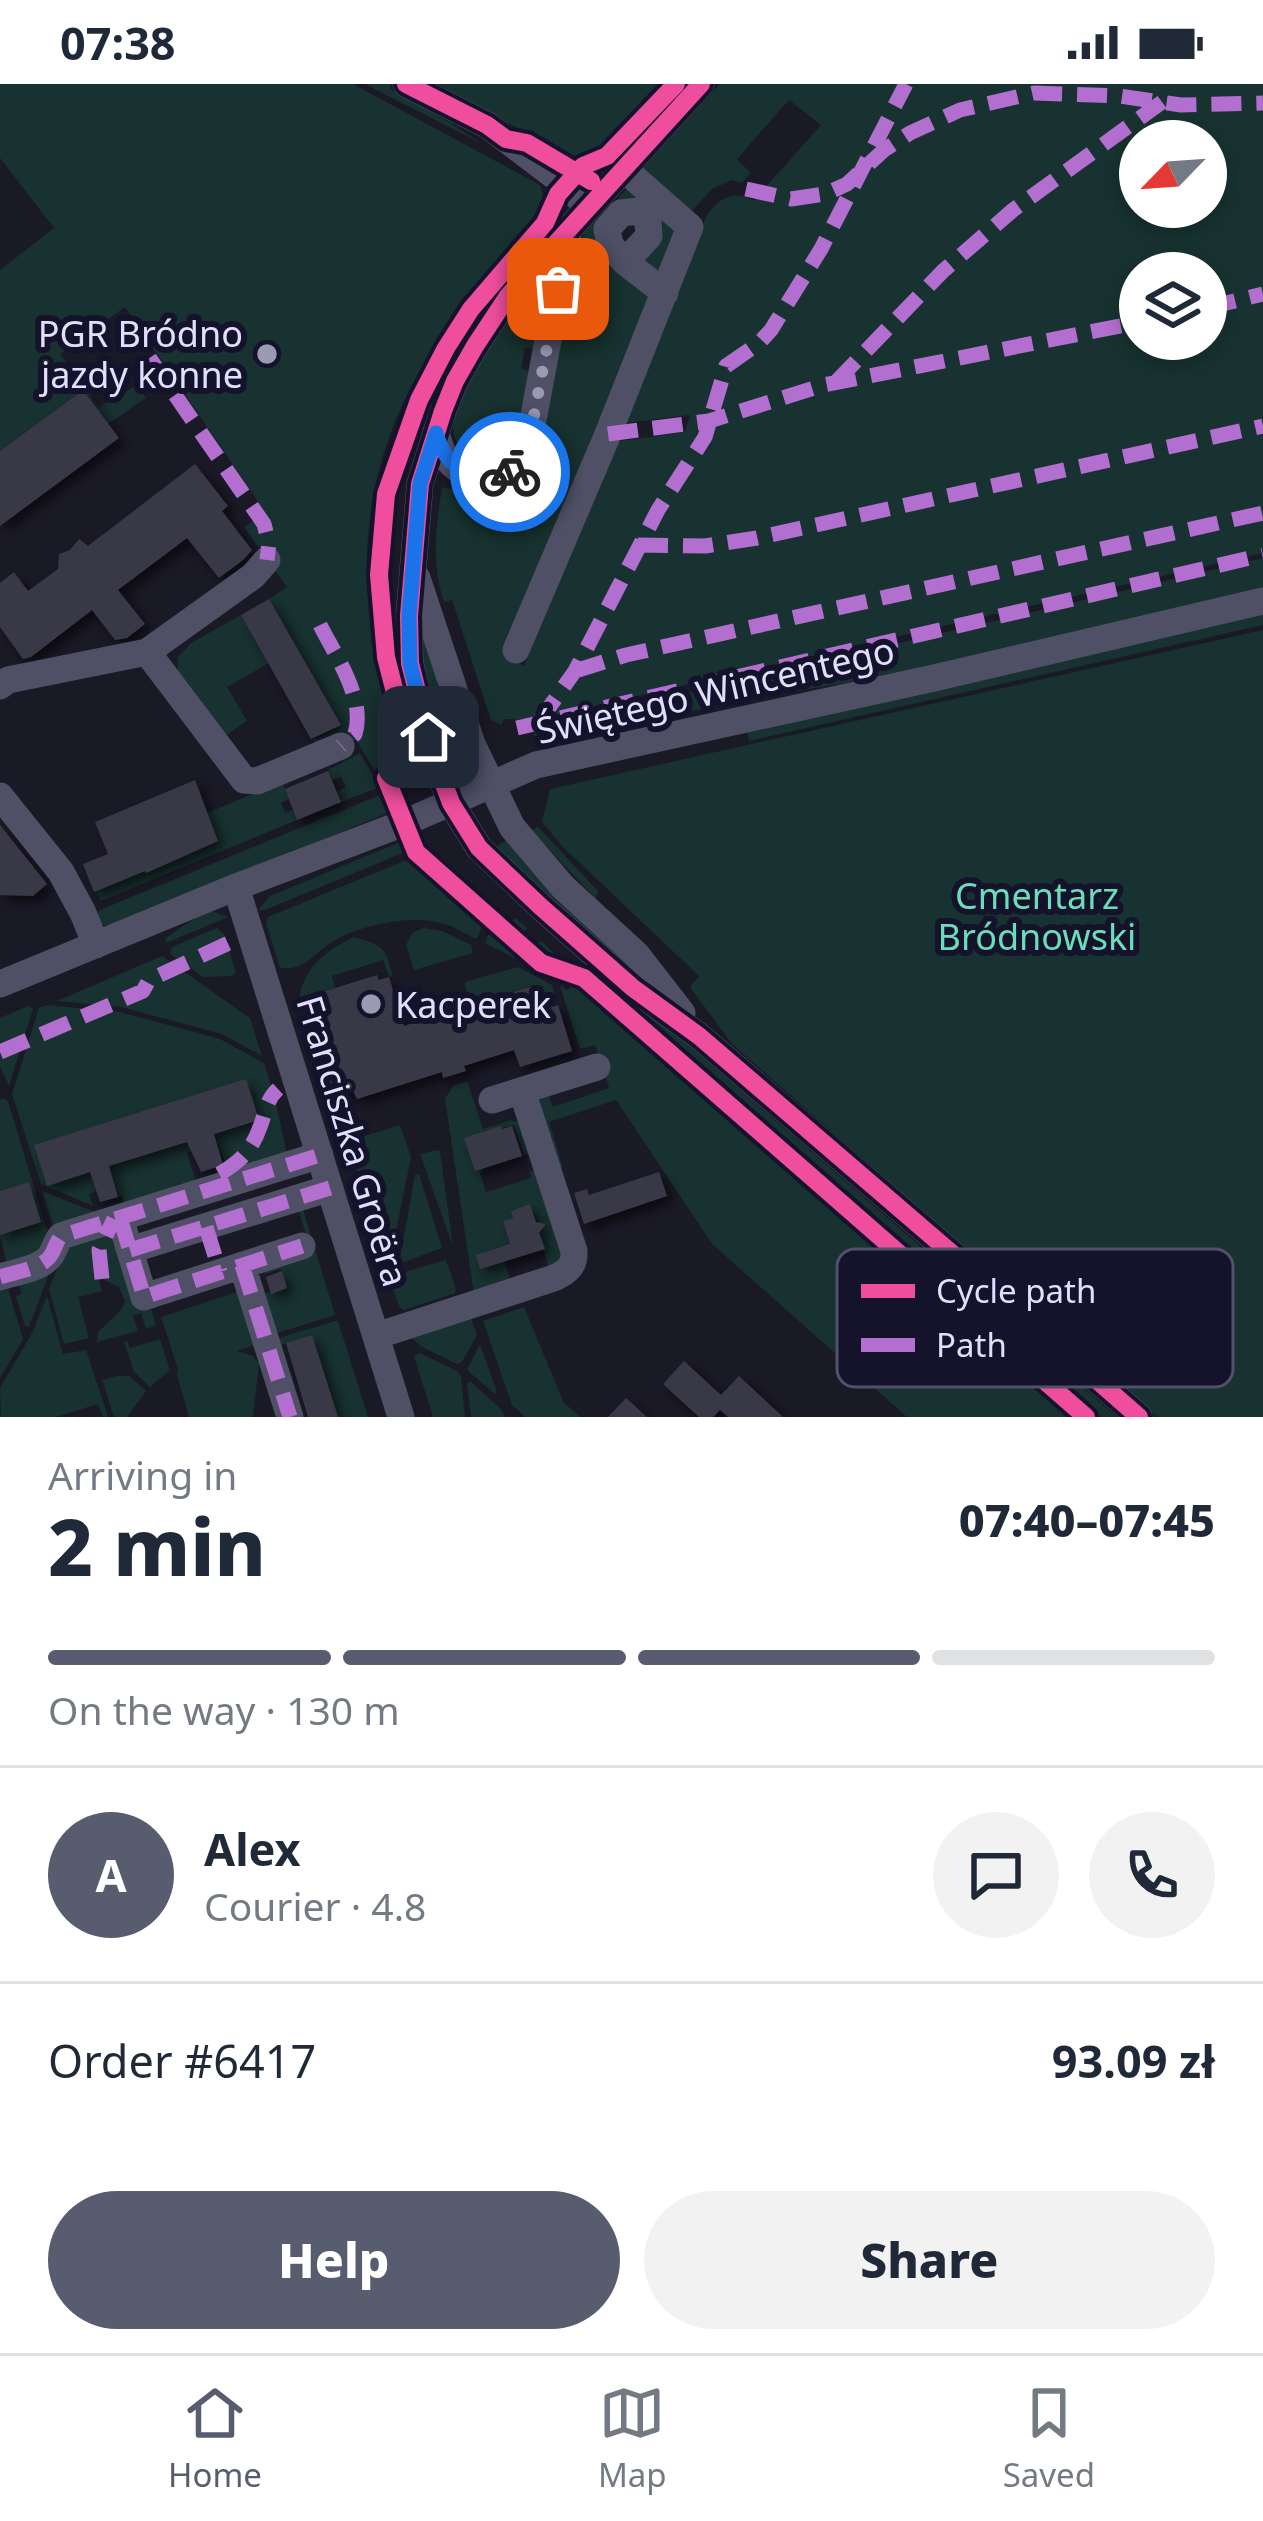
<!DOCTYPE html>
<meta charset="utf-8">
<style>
body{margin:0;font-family:"Noto Sans",sans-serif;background:#f2f2f3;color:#1f2937;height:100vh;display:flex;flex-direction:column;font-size:45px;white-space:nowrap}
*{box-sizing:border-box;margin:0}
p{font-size:39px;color:#747a83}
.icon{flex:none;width:66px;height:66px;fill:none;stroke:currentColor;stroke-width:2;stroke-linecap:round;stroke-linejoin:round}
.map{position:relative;height:1333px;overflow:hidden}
.panel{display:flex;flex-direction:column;background:#fff;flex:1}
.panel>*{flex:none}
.needle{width:78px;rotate:245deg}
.controls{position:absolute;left:1119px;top:36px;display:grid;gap:24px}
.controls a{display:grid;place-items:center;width:108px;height:108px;border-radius:50%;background:#fff;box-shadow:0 6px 18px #0003;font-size:60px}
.pin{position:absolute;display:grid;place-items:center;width:102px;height:102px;color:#fff;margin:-51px;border-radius:24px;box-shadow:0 6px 18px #0006}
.courier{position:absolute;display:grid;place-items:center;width:120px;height:120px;margin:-60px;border:9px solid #1a73e8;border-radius:50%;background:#fff;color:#222;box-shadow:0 3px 15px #0007}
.head em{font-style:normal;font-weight:800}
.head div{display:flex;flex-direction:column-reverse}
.head{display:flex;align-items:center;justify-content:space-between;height:204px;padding:0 48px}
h1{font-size:78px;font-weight:800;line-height:90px}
.bar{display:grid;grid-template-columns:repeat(4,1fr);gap:18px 12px;align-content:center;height:144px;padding:0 48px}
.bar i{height:15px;border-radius:9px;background:#e0e1e3}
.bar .current{background:#575c6e}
.bar p{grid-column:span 4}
.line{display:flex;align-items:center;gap:30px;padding:0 48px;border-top:3px solid #e0e1e3}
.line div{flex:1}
.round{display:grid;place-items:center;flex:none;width:126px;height:126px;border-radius:63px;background:#f2f2f3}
.button{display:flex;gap:24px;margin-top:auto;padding:24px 48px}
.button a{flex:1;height:138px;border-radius:72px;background:#575c6e;color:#fff;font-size:48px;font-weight:800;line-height:138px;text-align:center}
.button a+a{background:#f2f2f3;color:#1f2937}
.status{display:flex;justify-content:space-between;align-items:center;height:84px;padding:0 60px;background:#fff;direction:ltr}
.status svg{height:33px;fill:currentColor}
.menu{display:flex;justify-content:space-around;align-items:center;height:168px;border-top:3px solid #e0e1e3;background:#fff;font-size:33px;color:#747a83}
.menu a{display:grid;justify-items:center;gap:6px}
.menu .current{color:#575c6e}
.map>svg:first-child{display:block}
.green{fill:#173230;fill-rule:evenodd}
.building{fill:#393847;filter:url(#shadow)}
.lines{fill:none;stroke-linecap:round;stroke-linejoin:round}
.minor{stroke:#4f4f66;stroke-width:27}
.quiet{stroke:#b36fd0;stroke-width:15;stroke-dasharray:30 15;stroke-linecap:butt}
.cycleway-casing{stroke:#15132c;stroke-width:26}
.cycleway{stroke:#ef4d9e;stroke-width:18}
.done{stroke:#9b9ab2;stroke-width:12;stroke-dasharray:0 21.6}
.route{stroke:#1a73e8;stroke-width:15}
.poi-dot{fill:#9b9ab2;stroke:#15132c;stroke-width:4.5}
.labels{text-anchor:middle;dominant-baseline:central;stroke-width:12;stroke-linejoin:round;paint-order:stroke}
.poi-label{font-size:36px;fill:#e0dffe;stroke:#15132c;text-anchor:end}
.street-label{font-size:36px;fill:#e0dffe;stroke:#15132c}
.park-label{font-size:36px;fill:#6cddb9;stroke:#15132c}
.key{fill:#15132c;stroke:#52506b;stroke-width:3}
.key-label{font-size:33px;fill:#e0dffe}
</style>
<div class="status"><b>07:38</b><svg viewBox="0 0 49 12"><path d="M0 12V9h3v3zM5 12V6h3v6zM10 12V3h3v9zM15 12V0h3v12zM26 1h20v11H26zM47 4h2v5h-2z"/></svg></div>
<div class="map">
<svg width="1263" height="1333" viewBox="0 0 1263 1333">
<defs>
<filter id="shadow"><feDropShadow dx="6" dy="6" stdDeviation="6" flood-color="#0009"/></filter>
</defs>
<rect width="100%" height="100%" fill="#1a1926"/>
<!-- green -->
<path class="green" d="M0,0H353L540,101C543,109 545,119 542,128C539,135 529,143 524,148C508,167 491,184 476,204C459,225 444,249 429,272C351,396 354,522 396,658L390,673L375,687L356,656L353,657L347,649L315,661L313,657L341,641L269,515L287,503L244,443L266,429L125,223L60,270L99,323L137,301L146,314L108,340L83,306L0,367V186L54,144L0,74Z
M365,0H390L391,6L446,36L482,60Z
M434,0H663L603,65L576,75Z
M720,0H1263V469L533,636L504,635L501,641L491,636L452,516L444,518C431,479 436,443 442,403L464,407L466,401L540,361L583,149L629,103L669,131L676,150L657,198L639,181L656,136L600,142L653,209L509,573L524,582L612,358L685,348L690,331L625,339L707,131C720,112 733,107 754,116L821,41L789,16L737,75L751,89L742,99L732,96L712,105L689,130L639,87ZM1140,57H1206V123H1140ZM1140,189H1206V255H1140Z
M542,193L546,200L533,265L525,264L521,284L529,287L515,356C503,376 484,377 466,366L463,369C461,365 455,356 454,352C446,315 518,221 542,193Z
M1263,474V505L879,593L727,619L537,662L533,645Z
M1263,528V541L749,657L747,648Z
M241,531L269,579L227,603L247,637L220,655L178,593V573L191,559Z
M1263,546V1333H1157L732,960L690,903L699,892L564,764L542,738L550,705Z
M422,555L428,560L457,654L440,659L419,557Z
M360,669L380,703L341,718L337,708L346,703L341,693L332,696L328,686Z
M282,698L289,715L281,719L285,729L293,725L297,736L101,817L96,807L145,787L146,789L218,757L207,729Z
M387,708L395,726L115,841H103L95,833L100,826Z
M538,743L598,807L596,815L531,746Z
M508,755L642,892L640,899L496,763Z
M405,756L410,766L265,826H258L270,812Z
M427,768L445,776L491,819L488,827L424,769Z
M416,772L485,835L477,855C465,850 454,842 441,839C411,830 354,842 329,860C311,872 304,887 280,884L266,839L268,833Z
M499,826L511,837L515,834L527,844L524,848L537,860L541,857L567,881V884L543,877L496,834Z
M211,827L228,833L166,859L165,854L200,831Z
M492,842L542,886L566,893L558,896L485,859Z
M217,844L224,850L236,888L233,892L203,893L170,870L172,863Z
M423,844L442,847L471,861L473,869L414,886L406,861L412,849Z
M354,853C383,861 385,862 393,892L389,893L383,876L332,892L335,904L299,916C303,884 326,866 354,853Z
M162,872L250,934L262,972L222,950L121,923L57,917Z
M518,883L552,901L555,911L538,917L532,902L469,921L465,898Z
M584,885L615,901L669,944L1117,1333H1092L581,887Z
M574,899L1070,1333H907L712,1160L616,1016L549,1038L563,1083L557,1085L538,1017L548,1009L553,1023L609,1004L595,961L580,965L560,902L568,906Z
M47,921L120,928L220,955L264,979L272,1004L268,1009L270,1013L275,1014L288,1075L231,1093L214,1050L259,1036L245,995L58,1098L90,1088L96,1107L89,1110L93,1122L41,1100L12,1010L39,924Z
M28,922L33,925L9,1002L0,983V934Z
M467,997L483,1045L511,1036L518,1038L532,1069L524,1071L514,1041L465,1054L475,1087L485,1084L480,1089L486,1108L531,1094L530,1088L538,1085L562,1172L549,1186L539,1149L542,1146L530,1121L512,1126L513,1134L503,1138L510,1160L500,1164L511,1198L474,1210L445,1015L453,1002Z
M4,1014L8,1017L50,1156L48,1162L8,1185L0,1151L41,1138L29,1099L0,1107V1016Z
M400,1041L411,1073L391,1172L385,1178L349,1061L355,1055Z
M195,1056L198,1065L187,1069L198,1103L126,1125L122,1112L118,1113L109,1082Z
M438,1066L440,1067L453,1163L420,1070Z
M419,1090L442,1164L399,1180L415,1091Z
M42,1107L95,1128L55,1147Z
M302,1122L335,1231L271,1251L258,1211L287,1204L281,1185L265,1190L263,1183L311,1167L298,1124Z
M112,1149L150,1221L156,1241L146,1245L141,1229L133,1232L138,1247L97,1258L98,1248L121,1226L125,1217L119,1203L102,1195L99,1196L102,1207L78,1213L89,1254L64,1260L49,1205L64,1168L61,1159Z
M446,1176L456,1205L455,1209L404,1226L399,1223L391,1198L397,1190Z
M50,1187L29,1243L25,1242L16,1212L21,1210L19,1199Z
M6,1198L23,1255L0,1294V1200Z
M243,1206L260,1259L237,1267L253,1272L259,1280L253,1333H189L177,1291L178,1285L161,1233Z
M47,1212L63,1270L86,1266L108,1333H103L98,1320L56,1333H1L0,1304L32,1249Z
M524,1223L564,1319L581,1333H525L512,1321L483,1237Z
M470,1231L477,1251L462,1278L457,1280L422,1263L408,1251Z
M335,1237H338L368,1333H338L312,1251L281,1261L279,1254Z
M160,1255L170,1286L150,1303L134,1288L124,1258L127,1257L130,1264Z
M480,1260L497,1308L495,1310L467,1286Z
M420,1269L457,1287L461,1293L465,1333H433L414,1272Z
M116,1292H129L146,1307L127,1333H114L102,1296Z
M470,1297L501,1325L505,1333H471L467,1299Z"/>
<!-- building -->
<path class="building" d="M83,306L119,354L0,442V367Z
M195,380L228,422L222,427L252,466L243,476L219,494L187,454L118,506L145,540L127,554L115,556L92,526L31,573L23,575L0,543V499L14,488L28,507L58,485L59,470L70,466L79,455L88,462Z
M269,515L341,641L311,655L241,531Z
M328,687L341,718L297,736L285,705Z
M195,696L218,757L146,789L145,787L94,808L83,780L108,770L95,738Z
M0,741L47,800L33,812L0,811Z
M377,891L379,896L389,893L404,942L454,926L452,917L467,912L469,921L533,902L541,927L558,921L572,967L520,983L514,966L464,982L466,987L443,994L442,988L357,1015L353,1007L334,1013L303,914Z
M246,995L259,1036L214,1050L223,1081L201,1088L187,1058L109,1082L118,1113L100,1118L90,1088L47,1102L34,1061Z
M501,1042L502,1045L512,1042L522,1072L475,1087L464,1054Z
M659,1088L667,1112L584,1140L574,1109L587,1105L589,1111Z
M29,1098L41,1138L0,1151V1107Z
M530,1120L536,1138L546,1140L539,1149L545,1165L480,1185L476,1171L510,1160L503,1137L513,1134L511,1127Z
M282,1187L287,1204L271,1210L266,1193Z
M312,1251L338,1333H308L286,1259Z
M684,1277L721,1311L739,1292L783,1333H728L720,1326L713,1333H699L663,1300Z
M626,1314L647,1333H608Z"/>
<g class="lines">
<!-- minor -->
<path class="minor" d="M406,0L487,41L557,94L589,123
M701,0L508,212L475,262L455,297L443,327L420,400L409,532L410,579L433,671L451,719L479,764L540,822L633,904L699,952L992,1204L1139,1333
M625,178L610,161L607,145L621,129L639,127L648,137L649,152L625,178L665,209
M436,348C438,358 441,368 448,376C470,403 516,397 528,363L569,144
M417,494L472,660L512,743L563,803L637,871L682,929
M516,566L608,350L690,143L624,85
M147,568L253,492L267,476
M0,602L8,596L147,568L244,696L257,697L341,662
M0,712L61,788L83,829L96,861
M236,803L401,1333
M0,900L236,803L404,739L536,681L934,594L1263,517
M492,1016L597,983
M120,1134L144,1213L302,1162
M130,1166L330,1104
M242,1181L290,1333
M0,1193C15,1188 42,1185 51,1171C55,1165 56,1158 61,1152L320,1071
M376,1252L554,1194C567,1188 575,1182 574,1167L522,1007"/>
<!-- quiet -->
<path class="quiet" d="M746,105L791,115L825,110L847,100L884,66L910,49L960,26L1034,9L1119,12L1181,21L1263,19
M1206,224L1263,210
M124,237L264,440L269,459L267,476
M835,299L943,187L1013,126L1162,18
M608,350L709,337L824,301L1140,238
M638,461L705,462L757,454L1263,342
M320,541C335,571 366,615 355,650L341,662
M575,587L626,571L1263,429
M538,639L575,587L658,426L705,353L726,282L759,259L771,246L821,165L906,0
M517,644L1263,471
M0,968L143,907L149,896L231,858
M219,1090C240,1078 252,1066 260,1043C266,1028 266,1016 278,1005
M120,1134L144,1213L302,1162
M206,1143L220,1188
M130,1166L330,1104
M242,1181L290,1333
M0,1193C15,1188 42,1185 51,1171C55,1165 56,1158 61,1152L320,1071
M102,1195L99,1166L114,1135"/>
<defs>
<path id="cycleway" d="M406,0L487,41L506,55L527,59L591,97
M676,0L607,72L583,82L558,110L545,139L471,225L446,264L419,316L386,410L379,491L386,573L406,652L386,694L416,768L541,879L584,894L1086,1333
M701,0L508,212L475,262L455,297L443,327L420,400L409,532L410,579L433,671L451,719L479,764L540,822L633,904L699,952L992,1204L1139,1333"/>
</defs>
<!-- cycleway casing -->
<use href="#cycleway" class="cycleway-casing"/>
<!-- cycleway -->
<use href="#cycleway" class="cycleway"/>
</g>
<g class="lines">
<!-- done -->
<path class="done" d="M510,388L522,377L528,363L558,205"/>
<!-- route -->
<path class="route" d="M428,653L410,579L409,532L420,400L436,349C446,386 474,400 510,388"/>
</g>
<!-- markers -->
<g class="poi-dot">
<circle cx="267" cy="270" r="12"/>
<circle cx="371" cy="920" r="12"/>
</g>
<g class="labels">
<!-- poi labels -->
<g class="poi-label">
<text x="243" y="249">PGR Bródno<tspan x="243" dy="41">jazdy konne</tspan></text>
<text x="395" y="920" text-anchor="start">Kacperek</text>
</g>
<!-- street labels -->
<g class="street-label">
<text transform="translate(715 606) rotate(-13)">Świętego Wincentego</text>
<text transform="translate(353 1057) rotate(73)">Franciszka Groëra</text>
</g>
<!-- park labels -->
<g class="park-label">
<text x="1037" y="811">Cmentarz<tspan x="1037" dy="41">Bródnowski</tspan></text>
</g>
</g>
<!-- legend -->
<rect x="837" y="1165" width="396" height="138" rx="18" class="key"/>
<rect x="861" y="1200" width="54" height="14" fill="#ef4d9e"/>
<rect x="861" y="1254" width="54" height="14" fill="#b36fd0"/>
<g class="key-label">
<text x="936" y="1219">Cycle path</text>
<text x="936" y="1273">Path</text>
</g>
</svg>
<div class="controls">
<a><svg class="needle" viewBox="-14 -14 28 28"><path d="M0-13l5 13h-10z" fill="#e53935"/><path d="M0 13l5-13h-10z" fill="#747a83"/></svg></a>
<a><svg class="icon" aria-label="layers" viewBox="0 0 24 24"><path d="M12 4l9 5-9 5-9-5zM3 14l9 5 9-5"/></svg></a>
</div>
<div class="pin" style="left:558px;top:205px;background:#ea580c"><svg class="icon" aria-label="bag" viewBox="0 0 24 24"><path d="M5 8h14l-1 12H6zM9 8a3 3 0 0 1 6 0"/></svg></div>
<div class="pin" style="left:428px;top:653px;background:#1f2937"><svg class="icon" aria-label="home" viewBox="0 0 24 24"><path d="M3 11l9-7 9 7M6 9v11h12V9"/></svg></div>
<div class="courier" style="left:510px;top:388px"><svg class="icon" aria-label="bike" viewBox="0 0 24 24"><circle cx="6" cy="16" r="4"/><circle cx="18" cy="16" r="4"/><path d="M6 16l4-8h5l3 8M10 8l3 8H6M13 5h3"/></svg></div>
</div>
<section class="panel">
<div class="head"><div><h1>2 min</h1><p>Arriving in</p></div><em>07:40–07:45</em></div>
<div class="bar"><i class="current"></i><i class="current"></i><i class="current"></i><i></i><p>On the way · 130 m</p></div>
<div class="line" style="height:216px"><b class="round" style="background:#575c6e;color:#fff">A</b><div><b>Alex</b><p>Courier · 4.8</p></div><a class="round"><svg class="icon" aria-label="chat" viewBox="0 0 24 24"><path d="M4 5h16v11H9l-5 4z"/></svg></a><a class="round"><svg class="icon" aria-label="phone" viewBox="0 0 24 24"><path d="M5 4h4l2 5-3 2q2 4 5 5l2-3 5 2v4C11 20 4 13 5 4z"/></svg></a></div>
<div class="line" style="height:156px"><div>Order #6417</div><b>93.09 zł</b></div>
<div class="button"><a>Help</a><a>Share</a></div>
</section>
<nav class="menu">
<a class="current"><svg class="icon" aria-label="home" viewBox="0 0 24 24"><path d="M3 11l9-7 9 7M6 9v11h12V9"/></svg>Home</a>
<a><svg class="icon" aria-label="map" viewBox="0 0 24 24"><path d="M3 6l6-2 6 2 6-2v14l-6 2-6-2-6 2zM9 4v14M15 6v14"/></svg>Map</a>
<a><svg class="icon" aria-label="saved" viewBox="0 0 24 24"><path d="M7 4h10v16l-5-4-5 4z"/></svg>Saved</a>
</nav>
